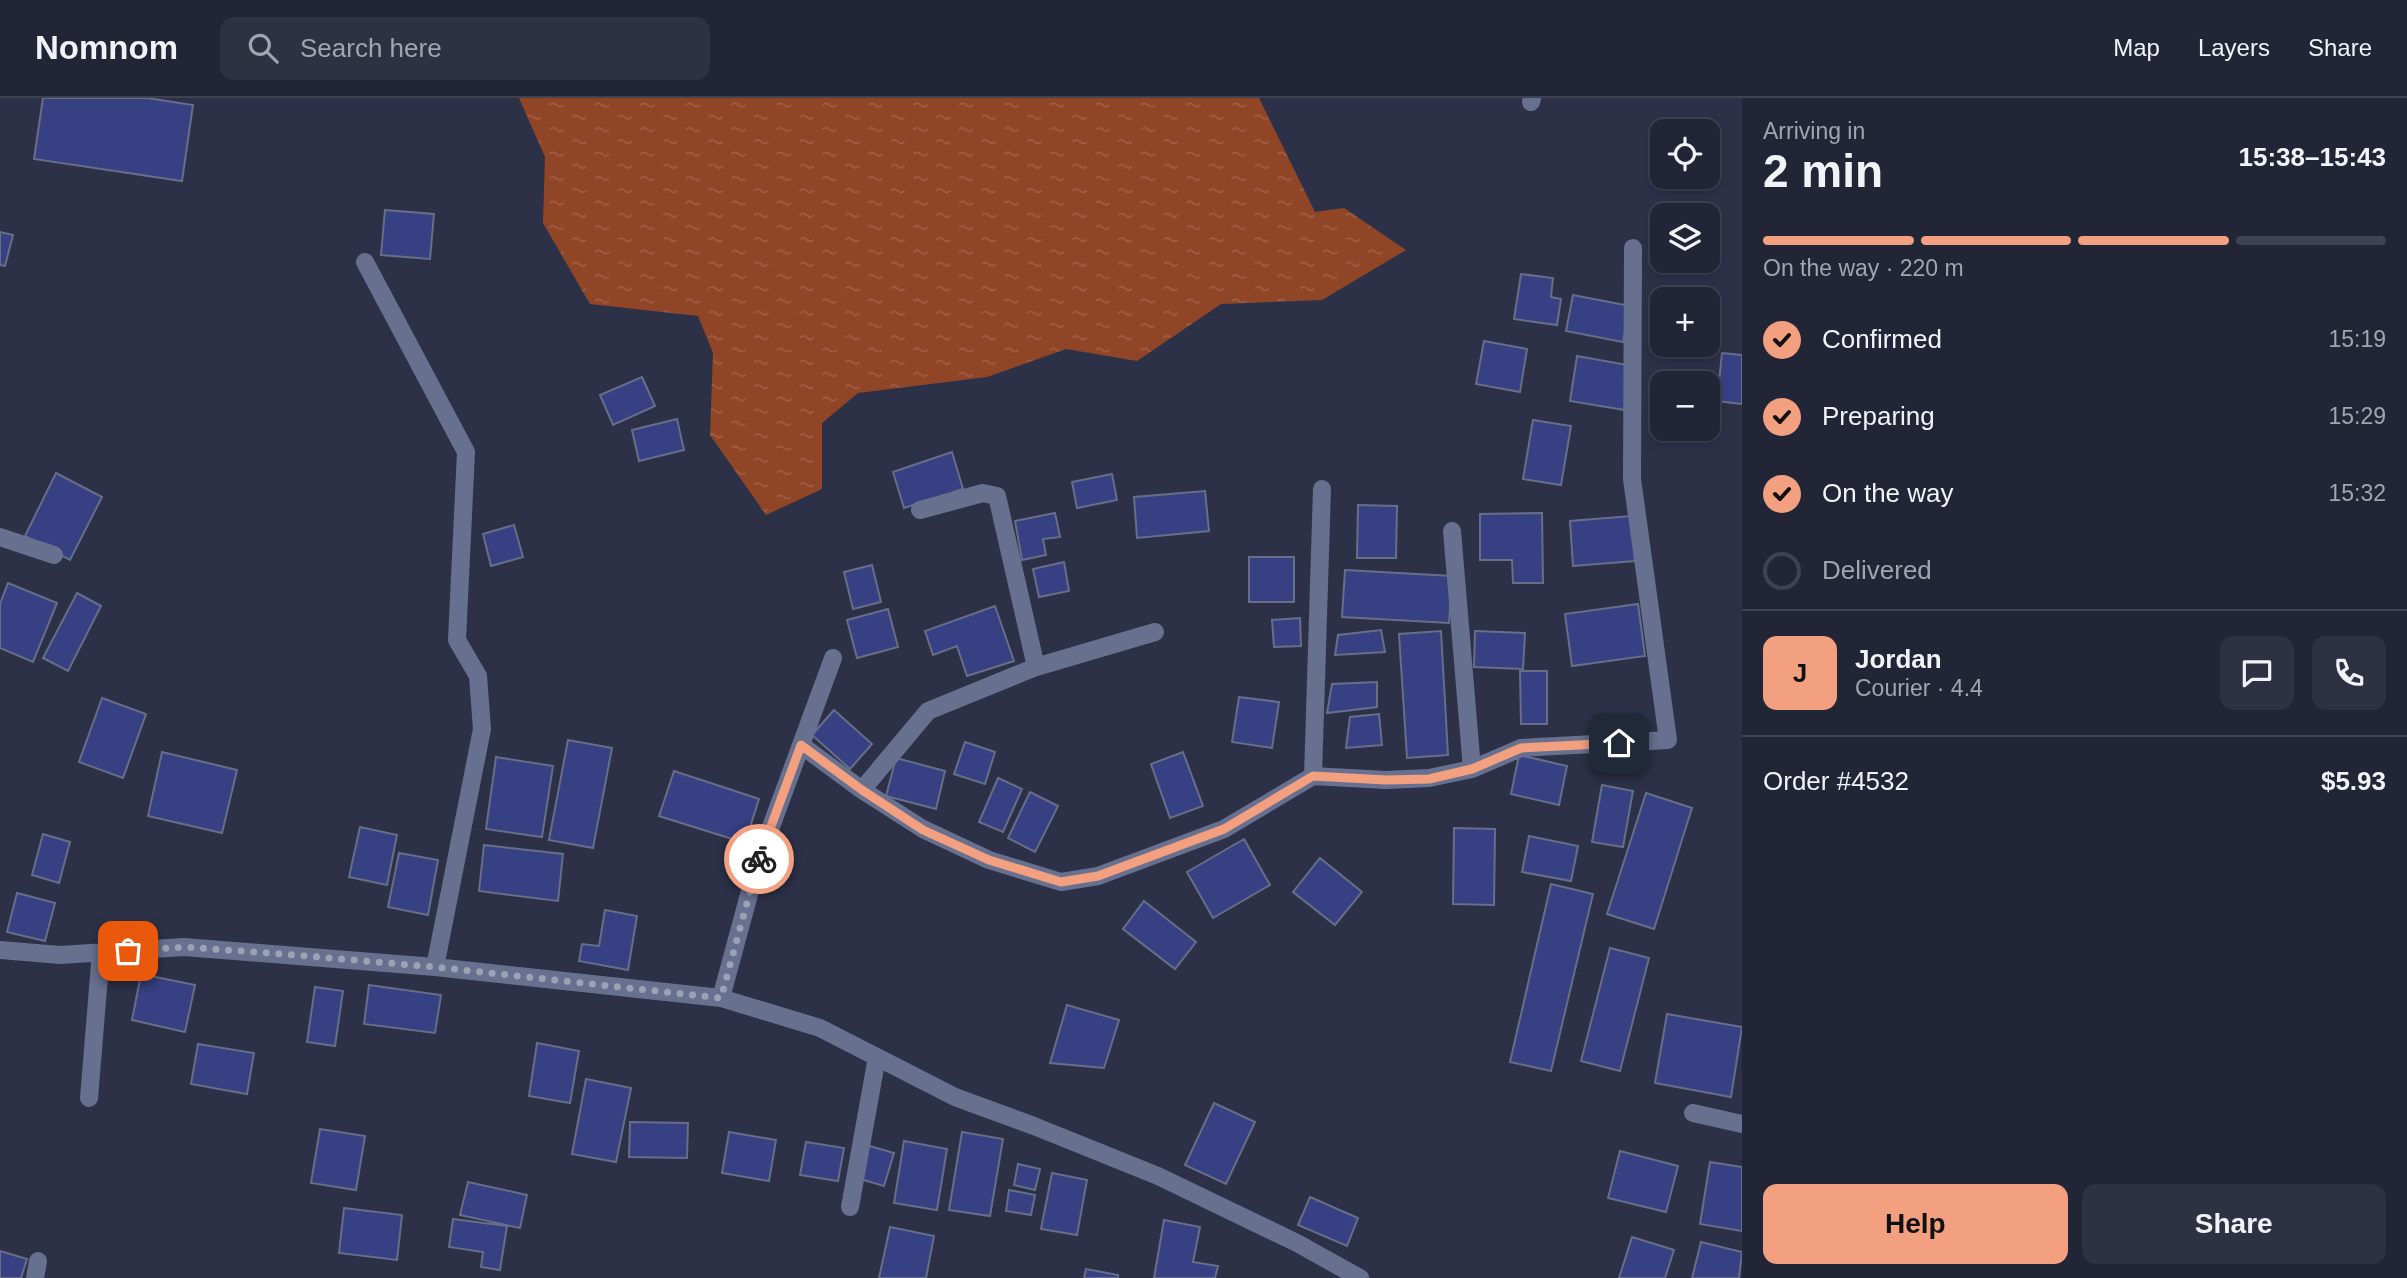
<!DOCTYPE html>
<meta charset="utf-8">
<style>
body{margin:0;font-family:Helvetica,sans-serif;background:#2d3142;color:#f1f3f6;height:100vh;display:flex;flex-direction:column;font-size:26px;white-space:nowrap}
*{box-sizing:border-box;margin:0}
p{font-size:23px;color:#a2a5ad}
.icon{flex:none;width:38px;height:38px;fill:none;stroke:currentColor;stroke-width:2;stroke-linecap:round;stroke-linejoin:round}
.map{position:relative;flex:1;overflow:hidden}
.drawer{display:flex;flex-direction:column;background:#212536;width:665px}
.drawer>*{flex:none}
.tools{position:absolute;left:1650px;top:21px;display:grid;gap:14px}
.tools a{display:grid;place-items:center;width:70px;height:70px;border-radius:14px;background:#212536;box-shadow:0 4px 10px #0003,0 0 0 2px #3e4251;font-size:35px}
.pin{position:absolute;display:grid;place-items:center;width:60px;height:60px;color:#fff;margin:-30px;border-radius:14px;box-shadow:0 4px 10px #0006}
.courier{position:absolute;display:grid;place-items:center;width:70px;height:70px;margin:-35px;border:5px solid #f2a080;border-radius:50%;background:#fff;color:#222;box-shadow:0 2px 9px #0007}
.headline em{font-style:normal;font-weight:800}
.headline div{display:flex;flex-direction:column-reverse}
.headline{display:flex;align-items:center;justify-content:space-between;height:119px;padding:0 21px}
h1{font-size:46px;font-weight:800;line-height:52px}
.bar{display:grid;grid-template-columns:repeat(4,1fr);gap:10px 7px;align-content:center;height:84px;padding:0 21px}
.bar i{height:9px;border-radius:5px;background:#3e4251}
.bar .active{background:#f2a080}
.bar p{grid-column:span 4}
.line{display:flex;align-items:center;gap:18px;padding:0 21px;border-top:2px solid #3e4251}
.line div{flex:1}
.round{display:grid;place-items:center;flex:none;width:74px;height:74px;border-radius:14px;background:#2d3142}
ol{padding:0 21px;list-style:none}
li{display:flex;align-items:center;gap:21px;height:77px}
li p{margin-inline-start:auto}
li .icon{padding:7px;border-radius:50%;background:#f2a080;color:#111;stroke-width:4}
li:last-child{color:#a2a5ad}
li i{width:38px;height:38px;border:4px solid #3e4251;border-radius:50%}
.cta{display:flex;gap:14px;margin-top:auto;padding:14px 21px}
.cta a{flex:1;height:80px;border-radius:14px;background:#f2a080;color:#111;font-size:28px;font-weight:800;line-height:80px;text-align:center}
.cta a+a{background:#2d3142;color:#f1f3f6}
header{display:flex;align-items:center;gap:42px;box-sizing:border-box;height:98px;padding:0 35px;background:#212536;border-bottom:2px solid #3e4251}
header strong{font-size:33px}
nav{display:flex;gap:38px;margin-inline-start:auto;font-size:24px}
.search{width:490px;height:63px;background:#2d3142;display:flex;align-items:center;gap:18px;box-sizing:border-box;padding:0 24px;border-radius:14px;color:#a2a5ad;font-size:26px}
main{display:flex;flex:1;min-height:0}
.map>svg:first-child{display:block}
.water{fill:url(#water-ripples)}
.building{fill:#364082;stroke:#676e88;stroke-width:2}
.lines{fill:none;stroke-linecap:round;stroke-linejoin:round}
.minor{stroke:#68708f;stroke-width:18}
.done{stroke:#9da1b4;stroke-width:7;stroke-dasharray:0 12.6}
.route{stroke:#f2a080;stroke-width:9}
</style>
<header>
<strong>Nomnom</strong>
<div class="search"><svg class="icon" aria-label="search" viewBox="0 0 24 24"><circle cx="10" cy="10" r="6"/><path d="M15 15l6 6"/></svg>Search here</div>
<nav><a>Map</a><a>Layers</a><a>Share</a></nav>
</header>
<main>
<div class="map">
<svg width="1742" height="1180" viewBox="0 0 1742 1180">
<defs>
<pattern id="water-ripples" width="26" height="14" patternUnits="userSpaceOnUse" patternTransform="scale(1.75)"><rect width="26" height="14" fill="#904526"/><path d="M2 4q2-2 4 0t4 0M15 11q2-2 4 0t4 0" fill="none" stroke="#9f5f46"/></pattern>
</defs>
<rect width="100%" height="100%" fill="#2c3148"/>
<!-- water -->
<path class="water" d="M519,0H1259L1315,114L1344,110L1406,152L1322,202L1221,206L1137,263L1066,251L987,279L858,295L822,325V391L766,417L710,337L713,255L698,218L590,206L543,125L545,59Z"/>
<!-- building -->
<path class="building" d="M43,0H147L193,7L182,83L34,61Z
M385,112L434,116L430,161L381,157Z
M1660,119H1662V160L1656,159Z
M0,134L13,137L5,168L0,167Z
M1521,176L1553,180L1551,199L1561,201L1557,227L1514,221Z
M1573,197L1630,208L1623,244L1566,233Z
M1484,243L1527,251L1520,294L1476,286Z
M1722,255L1742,257V306L1717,303Z
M1577,258L1633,268L1625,312L1570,303Z
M642,279L655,308L613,327L600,297Z
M677,321L684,352L639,363L632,332Z
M1533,322L1571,328L1561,387L1523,381Z
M952,354L963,391L904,410L893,374Z
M56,375L102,399L70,462L25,438Z
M1112,376L1117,402L1077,410L1072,384Z
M1205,393L1209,433L1137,440L1134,399Z
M1358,407L1397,408L1396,460H1357Z
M1055,415L1060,439L1043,441L1046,457L1022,462L1015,423Z
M1542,415L1543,485H1513L1512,462H1480V416Z
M1631,418L1635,463L1573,468L1570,423Z
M514,427L523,459L491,468L483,436Z
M1249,459H1294V504H1249Z
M1064,464L1069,493L1039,499L1033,471Z
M872,467L881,504L853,511L844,474Z
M1345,472L1452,478L1449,525L1342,519Z
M8,485L57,505L33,564L0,550V506Z
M77,495L101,508L68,573L43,560Z
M1638,506L1645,558L1572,568L1565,516Z
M995,508L1014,563L967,578L957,548L933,557L925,533Z
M888,511L898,549L857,560L847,522Z
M1300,520L1301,548L1274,549L1272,522Z
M1381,532L1385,554L1335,557L1338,537Z
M1441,533L1448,657L1407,660L1399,536Z
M1475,533L1525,535L1523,571L1474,569Z
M1520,573H1547V626H1521Z
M1377,584V609L1327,615L1332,586Z
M1239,599L1279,604L1272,650L1232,644Z
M102,600L146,616L123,680L79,664Z
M834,612L872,646L850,671L812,637Z
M1379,616L1382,647L1346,650L1350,619Z
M568,642L612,650L593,750L549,742Z
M965,644L995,654L985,686L954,676Z
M162,654L237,672L222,735L148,718Z
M1183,654L1203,708L1170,720L1151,666Z
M1519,657L1567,668L1559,707L1511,696Z
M496,659L553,668L542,739L486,731Z
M896,660L945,673L936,711L886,698Z
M674,673L759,701L745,745L659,718Z
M998,680L1022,691L1003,734L979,724Z
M1602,687L1633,693L1623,749L1592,744Z
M1030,694L1058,708L1035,754L1008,740Z
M1646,695L1692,710L1654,831L1607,816Z
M360,729L397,737L387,787L349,779Z
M1454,730L1495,731L1494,807L1453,806Z
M43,736L70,744L59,785L32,777Z
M1529,738L1578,748L1571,783L1522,774Z
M1244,741L1270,787L1213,820L1187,774Z
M484,747L563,756L558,803L479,793Z
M399,755L438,762L428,817L388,809Z
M1320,760L1362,794L1335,827L1293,794Z
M1551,786L1593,796L1551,973L1510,964Z
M17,795L55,805L45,843L7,834Z
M1144,803L1196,844L1175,871L1123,831Z
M605,812L637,818L628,872L579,863L582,846L599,848Z
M1610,850L1649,860L1620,973L1581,963Z
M141,876L195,887L185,934L132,922Z
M369,887L441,897L435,935L364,926Z
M315,889L343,893L335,948L307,944Z
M1067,907L1119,922L1104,970L1050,965Z
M1667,916L1742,929L1731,999L1655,985Z
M537,945L579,953L570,1005L529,998Z
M198,946L254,955L247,996L191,986Z
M586,981L631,990L616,1064L572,1056Z
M1214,1005L1255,1024L1226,1086L1185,1067Z
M630,1024L688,1025L687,1060L629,1059Z
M320,1031L365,1038L356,1092L311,1085Z
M729,1034L776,1042L769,1083L722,1075Z
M962,1034L1003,1041L990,1118L949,1112Z
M904,1043L947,1051L937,1112L894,1105Z
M806,1044L844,1050L838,1083L800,1077Z
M866,1047L894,1055L884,1088L857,1080Z
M1620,1053L1678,1068L1666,1114L1608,1100Z
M1710,1064L1742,1069V1133L1700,1126Z
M1018,1066L1040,1071L1035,1092L1014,1087Z
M1052,1075L1087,1082L1077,1137L1041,1131Z
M468,1084L527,1097L520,1130L460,1117Z
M1009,1092L1035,1097L1031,1117L1006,1113Z
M1310,1099L1358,1120L1347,1148L1298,1127Z
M344,1110L402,1117L397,1162L339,1155Z
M453,1121L507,1128L500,1172L481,1169L483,1154L449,1149Z
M1164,1122L1200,1129L1193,1164L1218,1168L1215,1180H1154Z
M890,1129L934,1138L926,1180H879Z
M1632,1139L1674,1152L1665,1180H1619Z
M1701,1144L1742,1154L1739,1180H1692Z
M0,1153L27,1161L21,1180H0Z
M1086,1171L1118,1177V1180H1084Z"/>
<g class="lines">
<!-- minor -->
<path class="minor" d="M1531,4L1532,0
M365,164L466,354L457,542L478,578L482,631L435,869
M920,412L983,395L997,398L1036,569
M1452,433L1472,671
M0,439L54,457
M1155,534L1036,569L928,613L862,692L923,731L989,762L1061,784L1098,778L1224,731L1313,678L1386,682L1429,680L1472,671L1521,650L1668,642L1632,381L1633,150
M801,647L862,692
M1313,678L1322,391
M0,852L60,857L184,849L435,869L721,900L820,930L955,999L1034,1028L1158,1078L1297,1145L1360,1180
M721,900L757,767L833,560
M89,1000L101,854
M1693,1015L1742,1026
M850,1109L877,959
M35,1180L38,1163"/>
</g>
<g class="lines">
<!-- done -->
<path class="done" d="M128,853L184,849L283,856L435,869L721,900L759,761"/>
<!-- route -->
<path class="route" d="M759,761L801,647L862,692L923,732L989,762L1061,784L1098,778L1224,731L1313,678L1386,682L1429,681L1472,671L1521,650L1619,645"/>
</g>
</svg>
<div class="tools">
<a><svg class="icon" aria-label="locate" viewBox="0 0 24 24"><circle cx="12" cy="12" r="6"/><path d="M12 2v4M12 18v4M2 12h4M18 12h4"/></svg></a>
<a><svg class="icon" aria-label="layers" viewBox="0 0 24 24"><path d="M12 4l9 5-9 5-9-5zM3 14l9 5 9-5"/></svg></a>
<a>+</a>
<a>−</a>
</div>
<div class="pin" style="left:128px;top:853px;background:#ea580c"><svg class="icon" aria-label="bag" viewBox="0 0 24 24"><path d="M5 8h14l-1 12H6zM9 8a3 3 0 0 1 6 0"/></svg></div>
<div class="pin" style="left:1619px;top:645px;background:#1f2937"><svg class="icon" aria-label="home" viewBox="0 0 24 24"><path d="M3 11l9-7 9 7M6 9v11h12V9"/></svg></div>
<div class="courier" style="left:759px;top:761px"><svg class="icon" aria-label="bike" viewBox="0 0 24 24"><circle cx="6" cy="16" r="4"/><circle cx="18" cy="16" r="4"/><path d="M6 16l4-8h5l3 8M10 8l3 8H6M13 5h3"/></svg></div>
</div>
<section class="drawer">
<div class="headline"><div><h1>2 min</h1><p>Arriving in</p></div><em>15:38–15:43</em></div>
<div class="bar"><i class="active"></i><i class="active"></i><i class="active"></i><i></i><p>On the way · 220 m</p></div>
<ol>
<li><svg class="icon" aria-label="check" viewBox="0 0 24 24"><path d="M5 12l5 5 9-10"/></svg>Confirmed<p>15:19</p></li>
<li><svg class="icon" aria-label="check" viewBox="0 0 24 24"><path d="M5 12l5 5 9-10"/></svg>Preparing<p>15:29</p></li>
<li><svg class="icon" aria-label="check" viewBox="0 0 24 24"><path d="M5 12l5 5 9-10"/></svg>On the way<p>15:32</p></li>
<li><i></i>Delivered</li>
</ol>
<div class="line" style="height:126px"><b class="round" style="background:#f2a080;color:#111">J</b><div><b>Jordan</b><p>Courier · 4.4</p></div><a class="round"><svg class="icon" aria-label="chat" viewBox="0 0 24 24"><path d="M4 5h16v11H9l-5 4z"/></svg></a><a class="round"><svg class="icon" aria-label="phone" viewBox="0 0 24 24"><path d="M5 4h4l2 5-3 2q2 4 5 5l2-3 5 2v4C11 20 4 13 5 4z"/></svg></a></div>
<div class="line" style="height:91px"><div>Order #4532</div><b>$5.93</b></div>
<div class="cta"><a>Help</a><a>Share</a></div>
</section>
</main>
